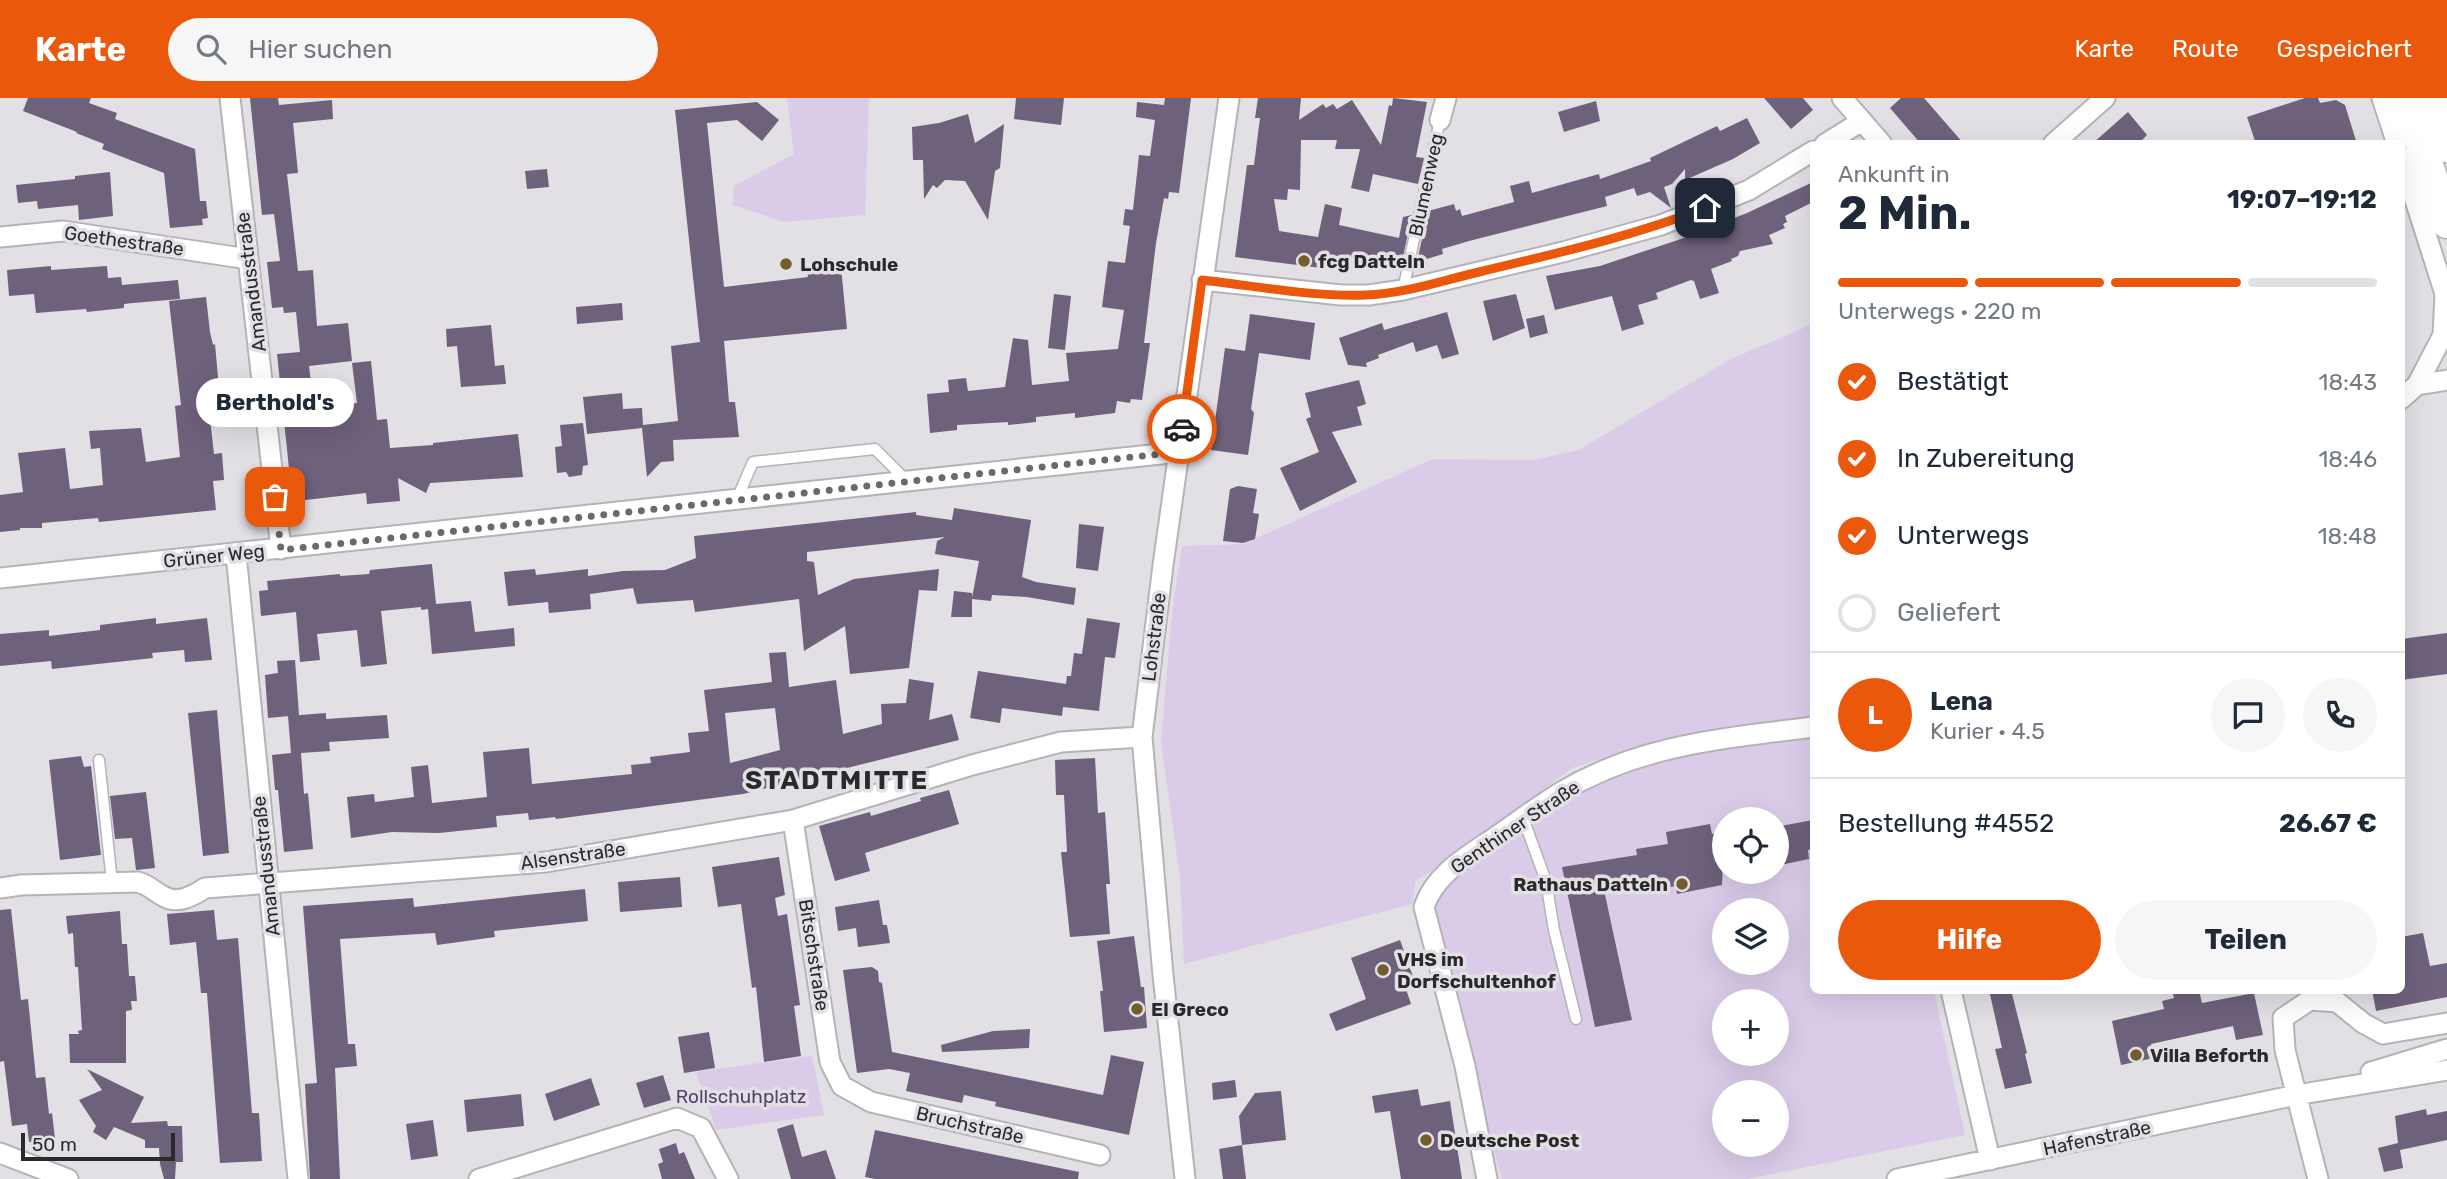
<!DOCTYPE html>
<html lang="de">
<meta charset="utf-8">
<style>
body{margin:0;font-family:Rubik,sans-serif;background:#f6f6f7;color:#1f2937;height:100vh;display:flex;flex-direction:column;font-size:26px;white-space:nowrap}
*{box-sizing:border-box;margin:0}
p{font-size:23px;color:#747a83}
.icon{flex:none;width:38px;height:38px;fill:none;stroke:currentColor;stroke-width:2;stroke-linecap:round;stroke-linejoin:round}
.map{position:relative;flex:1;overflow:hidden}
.side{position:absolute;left:1810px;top:42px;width:595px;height:854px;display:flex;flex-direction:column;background:#fff;border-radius:10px;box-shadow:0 7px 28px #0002}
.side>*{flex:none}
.tools{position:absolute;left:1712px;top:709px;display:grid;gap:14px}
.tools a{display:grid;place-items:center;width:77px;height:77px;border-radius:50%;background:#fff;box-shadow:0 7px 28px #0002;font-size:35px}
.scale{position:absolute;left:21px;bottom:18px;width:154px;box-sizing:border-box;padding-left:7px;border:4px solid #2a292b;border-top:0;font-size:19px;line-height:24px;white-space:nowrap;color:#2a292b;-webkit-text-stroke:5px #e2dfe5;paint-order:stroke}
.pin{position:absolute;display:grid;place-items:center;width:60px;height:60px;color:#fff;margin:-30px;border-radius:14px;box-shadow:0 4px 10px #0006}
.courier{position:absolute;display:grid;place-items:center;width:70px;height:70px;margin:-35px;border:5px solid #ea580c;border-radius:50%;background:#fff;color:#222;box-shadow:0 2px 9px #0007}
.bubble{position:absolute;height:49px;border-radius:24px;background:#fff;box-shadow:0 7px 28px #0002;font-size:23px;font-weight:700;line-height:49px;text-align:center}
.overview em{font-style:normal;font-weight:700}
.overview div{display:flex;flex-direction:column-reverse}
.overview{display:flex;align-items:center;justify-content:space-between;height:119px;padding:0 28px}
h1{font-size:46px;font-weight:700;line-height:52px}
.bar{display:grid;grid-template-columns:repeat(4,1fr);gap:10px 7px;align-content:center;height:84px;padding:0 28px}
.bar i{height:9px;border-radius:5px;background:#e0e1e3}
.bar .on{background:#ea580c}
.bar p{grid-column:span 4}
.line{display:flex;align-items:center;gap:18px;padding:0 28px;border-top:2px solid #e0e1e3}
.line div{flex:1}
.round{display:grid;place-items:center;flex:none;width:74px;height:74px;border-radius:37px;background:#f6f6f7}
ol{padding:0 28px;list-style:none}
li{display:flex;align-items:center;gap:21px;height:77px}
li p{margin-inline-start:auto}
li .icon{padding:7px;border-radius:50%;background:#ea580c;color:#fff;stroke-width:4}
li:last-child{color:#747a83}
li i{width:38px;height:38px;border:4px solid #e0e1e3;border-radius:50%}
.cta{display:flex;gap:14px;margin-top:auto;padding:14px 28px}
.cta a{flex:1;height:80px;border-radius:42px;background:#ea580c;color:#fff;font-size:28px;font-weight:700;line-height:80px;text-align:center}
.cta a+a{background:#f6f6f7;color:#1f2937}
header{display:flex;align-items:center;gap:42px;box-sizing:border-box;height:98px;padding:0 35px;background:#ea580c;color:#fff}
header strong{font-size:33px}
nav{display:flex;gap:38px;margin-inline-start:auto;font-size:24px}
.search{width:490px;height:63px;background:#f6f6f7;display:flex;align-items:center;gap:18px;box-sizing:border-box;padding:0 24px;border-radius:38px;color:#747a83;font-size:26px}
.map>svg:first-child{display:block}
.green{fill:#dacce9;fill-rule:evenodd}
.building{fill:#6e617c;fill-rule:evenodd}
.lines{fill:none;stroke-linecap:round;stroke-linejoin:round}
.service-casing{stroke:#b5b2b8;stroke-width:13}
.minor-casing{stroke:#b5b2b8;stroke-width:23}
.primary-casing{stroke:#b5b2b8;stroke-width:33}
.service{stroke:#fff;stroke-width:10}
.minor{stroke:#fff;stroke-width:19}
.primary{stroke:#fff;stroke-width:30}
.done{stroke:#6a696c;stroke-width:7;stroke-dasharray:0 12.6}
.route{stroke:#ea580c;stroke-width:9}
.poi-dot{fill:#725d2c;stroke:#e2dfe5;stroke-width:2.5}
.labels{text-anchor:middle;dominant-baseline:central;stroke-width:7;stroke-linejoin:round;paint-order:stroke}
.street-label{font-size:19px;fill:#2a292b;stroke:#e2dfe5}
.poi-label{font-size:19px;font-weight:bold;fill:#2a292b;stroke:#e2dfe5;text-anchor:start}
.park-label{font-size:19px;fill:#563f6a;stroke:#e2dfe5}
.district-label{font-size:26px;font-weight:bold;letter-spacing:2px;fill:#2a292b;stroke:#e2dfe5}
</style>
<header>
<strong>Karte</strong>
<div class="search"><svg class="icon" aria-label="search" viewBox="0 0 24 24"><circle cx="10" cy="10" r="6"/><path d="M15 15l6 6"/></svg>Hier suchen</div>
<nav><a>Karte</a><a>Route</a><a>Gespeichert</a></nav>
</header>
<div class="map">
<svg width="2447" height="1081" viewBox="0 0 2447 1081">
<rect width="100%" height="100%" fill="#e2dfe5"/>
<!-- green -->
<path class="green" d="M787,0H869L865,117L784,124L733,107L734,88L794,56Z
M1813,226V619L1662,641L1572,670L1476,743L1416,783L1412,806L1184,866L1180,779L1161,644L1172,514L1182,448L1243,446L1433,361L1533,362L1579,352L1731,261Z
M1813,637V892L1934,893L1965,1037L1747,1081H1502L1431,837L1435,798L1468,768L1584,692L1676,658ZM1724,721H1776V774H1724ZM1724,812H1776V864H1724ZM1724,903H1776V956H1724ZM1724,994H1776V1046H1724Z
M812,958L824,1017L716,1032L696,974Z"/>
<!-- building -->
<path class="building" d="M28,0H91L89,5L117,15L115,21L195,51L200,103H206L208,120L202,121L203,127L170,130L164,75L102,51L104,46L76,35L77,34L23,13Z
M250,0H278L279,7L332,2L333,21L293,25L298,75L287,76L298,173L313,172L317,228L348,225L352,263L309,268L314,309L357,305L352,265L371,263L377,322L387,321L390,350L433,347V345L518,336L523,379L430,385L426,395L398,380L400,403L367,406L366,395L297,403L292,399L277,256L300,254L296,214L284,215L283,209L272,210L267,164L280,163L274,116L262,117Z
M1016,0H1064L1061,27L1014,21Z
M1165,0H1191L1179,95L1169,94L1168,101L1164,100L1156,145L1144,245H1150L1142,302L1131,301L1130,305L1117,303L1115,315L1075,320V315L1036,319V324L1008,327V324L957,327V332L930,335L927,296L949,294L948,282L966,280L968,293L1005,289L1013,240L1028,242L1032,287L1069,283L1066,255L1118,251L1124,212L1102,209L1108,163L1125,165L1130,128L1123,127L1125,111L1133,112L1139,57L1150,58L1155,22L1136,19L1137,4L1164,7Z
M1258,0H1301L1299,22L1323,6L1326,10L1333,6L1337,11L1352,2L1381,47L1389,7L1392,8L1393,0L1427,4L1416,59L1424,60L1418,86L1373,76L1369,94L1351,90L1360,51H1335L1337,42H1301L1300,92L1288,91L1287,102L1274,101L1279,133L1318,139L1325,106L1342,110L1339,127L1399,140L1403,119L1412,117L1401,168L1387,172L1323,159L1321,170L1235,159L1247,67H1254L1260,20H1255Z
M1764,0H1803L1813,12L1791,31Z
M1901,0H1924L1964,46H1921L1890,10Z
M2305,0H2318L2320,5L2336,2L2345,7L2357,46H2256L2247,19Z
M1596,3L1600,23L1564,34L1558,14Z
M757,4L779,22L762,43L737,22L707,25L724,189L808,179L807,173L841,169L847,231L724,243L729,304H735L739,339L673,342L674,363L661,364L647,379L642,330L587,336L583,299L622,295L623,311L642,310L643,327L678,323L671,248L700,244L675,12Z
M2128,14L2147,37L2138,46H2092Z
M968,16L975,45L1004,26L1000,70L995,73L988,122L965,83L945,82L937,90L933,87L924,101L923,62H913L912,29L939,25Z
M1747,20L1760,45L1733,61L1685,82V71L1672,86L1664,89L1671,110L1650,94L1637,98L1634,90L1605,99L1607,108L1469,143L1442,151L1443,156L1417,164L1428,113L1454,106L1456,113L1460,111L1462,118L1514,104L1510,88L1529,83L1532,95L1599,76L1600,81L1651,63L1650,60L1717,28L1720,33Z
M547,71L549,89L527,91L525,73Z
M110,74L113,118L79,122L78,107L38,111L37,103L18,105L16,87L75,81V78Z
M1813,84V104L1785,118L1787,124L1783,126L1785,130L1769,137L1773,146L1740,153L1738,158L1731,161L1732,163L1711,171L1719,195L1700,201L1694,183L1691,182L1656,195L1658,201L1638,207L1644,226L1622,233L1612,198L1555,212L1546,178L1600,168L1681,141L1747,115Z
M51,168V172L107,168L108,180L121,179L122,187L178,182L180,201L133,205L124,206V210L87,214L86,211L36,215L34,196L9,198L7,172Z
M1054,196L1071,198L1065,252L1048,250Z
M1516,196L1525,230L1493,243L1483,203Z
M206,199L210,234L213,247L215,246L220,301L208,302L214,356L222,355L224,382L213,383L216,412L99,424L98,420L42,425V430H20V432L0,434V397L23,394L18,355L65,350L70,391L103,387L100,350L91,351L89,333L141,330L146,364L180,359L175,308L181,307L169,203Z
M622,205L623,222L577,226L576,209Z
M1447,214L1459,256L1442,261L1437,247L1416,254L1413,244L1378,257L1379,260L1366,265L1367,269L1348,267L1339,240L1382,225L1384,232Z
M1250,216L1315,225L1310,262L1259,255L1251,311L1254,315L1248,357L1211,352L1225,250L1245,253Z
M1544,217L1548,235L1530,240L1526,221Z
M491,227L495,268L504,267L506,286L461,289L457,248L447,249L446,231Z
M1359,282L1366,306L1357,309L1362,327L1332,334L1357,384L1300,413L1280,370L1319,354L1306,321L1311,319L1305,295Z
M583,325L588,367L583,368L582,377L569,379L566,374L557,375L555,349L562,348L560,327Z
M1238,388L1257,391L1253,415L1259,416L1255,441L1243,445L1223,443L1230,391Z
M954,410L1031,422L1022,479L1036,484L1076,490L1074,507L1027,499L992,497L991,503L972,501V519H951L954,493L972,495V500L979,463L935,456L937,443L945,439L807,454V463L814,464L818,497L854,481L939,471L937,493L919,492L909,570L850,576L845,528L804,553L799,501L695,514L693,502L637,506L633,490L590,496L591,511L549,515L548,504L508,508L504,474L535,471L536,477L588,471V478L623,473L665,472L696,460L694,438L916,414V417L952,422Z
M1079,426L1104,429L1098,473L1076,470Z
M432,466L436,506L471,503L475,534L514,530L515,548L432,556L428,511L421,512V509L381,513L387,566L361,569L357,532L317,536L320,562L300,564L296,514L261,518L259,493L268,492L267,483L340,476V478L369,476L370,472Z
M156,520V526L207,520L212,562L185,564L184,552L152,555L153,560L52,571L51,563L0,568V536L49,532V538L100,532V527Z
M1087,520L1120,525L1115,560L1105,559L1099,613L1063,609L1062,618L1002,610L1000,625L970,620L978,573L1066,586L1067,578H1071L1074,555L1082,556Z
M2447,535V576L2401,582V541Z
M786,554L789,589L836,582L843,636L882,626L881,606L906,605L909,581L934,585L929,622L952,616L959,642L743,696L556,721L555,719L529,722L528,715L496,718L497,729L439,735L392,734L351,740L347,699L374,696L375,704L414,699L411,669L428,667L432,705L487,699L483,654L529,650L532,686L632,676L631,667L651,665L650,659L690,654L688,635L709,633L704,592L772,584L769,555ZM775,610L780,652L730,665L725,615Z
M295,562L299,617L268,620L265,577L278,575L277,563Z
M217,612L229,755L203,758L188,615Z
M326,615V621L387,617L389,640L329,644L330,653L301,655L304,696L308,695L313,751L284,754L278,692H275L272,657L291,655L288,618Z
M81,658L84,669L91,668L101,757L60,762L49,662Z
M1095,660L1098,715L1105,714L1110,786H1106L1110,836L1070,839L1061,754H1067L1064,697H1056L1055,662Z
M949,692L959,726L865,755L870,773L835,783L819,728L870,714L871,718L921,703L920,700Z
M146,694L155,770L136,772L132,740L115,741L110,698Z
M1813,722V751L1808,752L1809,761L1776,768V729Z
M1710,726L1712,736L1724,734L1722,787L1677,796L1676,788L1644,794L1642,785L1604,792L1632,922L1595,929L1562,769L1637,757L1636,751L1668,746L1666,734Z
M779,759L785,797L775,800L778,818L787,816L800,907L794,908L801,958L764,964L756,889L752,890L741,806L718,809L712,769Z
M680,779L682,809L620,814L618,784Z
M585,791L588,823L494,833L495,839L437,847L435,835L340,841L348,946H355L357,968L335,970L340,1081H310L305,986L317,985L303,808L413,800L414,809Z
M879,802L883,827H887L890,845L858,849L856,830L838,833L835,809Z
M11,811L21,902L28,901L36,980L45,979L49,1016L52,1015L55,1041L29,1044L27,1026L12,1028L4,963L0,964V812Z
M214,812L217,842L238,840L252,1015H259L262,1063L220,1065L207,895H201L196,844L170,847L167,816Z
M120,813L122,846H127L129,878H135L137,903H131L132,912L126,913V965H70L69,936H79L78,933L82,932L78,869H75L73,835L68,836L66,818Z
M2423,835L2430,868L2447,865V899L2376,913L2372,892H2401V839Z
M1134,838L1141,889H1144L1147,930L1104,934L1100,893H1103L1097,843Z
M1400,842L1415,884L1405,888L1411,906L1336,933L1329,916L1366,901L1351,860Z
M872,869L878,873L879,884L882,885L892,954L1103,997L1111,957L1144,964L1129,1037L995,1008L996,1004L964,997L962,1005L906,993L910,975L889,971L857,975L843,872Z
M1989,892H2011L2027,955L2025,956L2032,985L2005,991L1995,951L2002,950Z
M2190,892H2199L2202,905L2254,895L2263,937L2236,942L2233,928L2151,946L2154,960L2121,967L2112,923L2164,911L2162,903L2174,900L2173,896Z
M1030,931L1029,950L942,954L941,947L993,933Z
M709,934L715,970L684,975L678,939Z
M87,971L144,999L131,1025L167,1023L168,1028H182L183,1064H176L175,1081H164L160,1066L159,1050H145V1042L114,1029L106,1042L93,1034L96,1028L79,1002L102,992Z
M663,977L671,1002L644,1010L636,985Z
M591,980L600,1007L554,1023L545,996Z
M1235,982L1237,999L1213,1002L1212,985Z
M1418,991L1421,1008L1450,1003L1462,1081H1401L1390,1013L1375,1015L1372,998Z
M1281,993L1286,1042L1242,1047L1239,1018L1255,995Z
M521,996L524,1028L467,1034L464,1002Z
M2426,1011L2427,1017L2447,1013V1042L2400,1052L2403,1070L2384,1074L2378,1050L2398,1045L2395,1018Z
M433,1022L438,1058L411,1062L406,1026Z
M793,1026L802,1059L826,1052L836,1081H791L777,1031Z
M875,1032L1079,1074L1078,1081H875L865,1079Z
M676,1045L679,1056L684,1054L695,1081H662L658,1066L663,1064L659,1051Z
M1242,1047L1246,1081H1223L1219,1051Z"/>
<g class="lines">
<defs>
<path id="service" d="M1403,192L1440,22
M737,401L753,364L875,351L906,382
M99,662L112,784
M1523,720L1546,783L1554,832L1576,921"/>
<path id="minor" d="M230,0L281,451
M1842,0L1882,46
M2382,0L2397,46
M1440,22L1446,0
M1825,46L1862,23
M2053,46L2105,0
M2401,58L2445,196L2443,237L2417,287
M0,139L63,133L248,161
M1202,182L1341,197H1369L1403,192L1563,154L1661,127L1749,92L1813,53
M2401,301L2417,287L2447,282
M236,456L298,1081
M0,480L1179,354
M793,722L830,964L842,988L871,1004L1100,1057
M0,790L21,787L138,784C149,787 153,793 163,798C177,807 193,798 205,790L546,764L793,722L972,667L1061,644L1142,639
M1951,892L1990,1062
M2371,974L2447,951
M0,1055L68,1081
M479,1081L677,1020L701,1030L728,1081
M1185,1081L1163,877L1142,639L1163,467L1229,0
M1487,1081L1465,968L1424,809C1435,776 1466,759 1494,740C1516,725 1538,708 1561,694C1642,646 1722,641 1813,629
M1897,1081L2296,997L2447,972
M2318,1081L2285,952L2283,920L2310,902L2337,904L2363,925L2383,936L2447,925"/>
<path id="primary" d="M2406,0L2447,125
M2431,0L2447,49"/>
</defs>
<!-- service casing -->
<use href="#service" class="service-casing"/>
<!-- minor casing -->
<use href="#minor" class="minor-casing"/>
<!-- primary casing -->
<use href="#primary" class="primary-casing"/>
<!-- service -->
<use href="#service" class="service"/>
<!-- minor -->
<use href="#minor" class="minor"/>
<!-- primary -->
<use href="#primary" class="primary"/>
</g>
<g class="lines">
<!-- done -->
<path class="done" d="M275,399L281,452L1179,354L1182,331"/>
<!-- route -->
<path class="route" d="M1182,331L1202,182C1256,188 1312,199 1366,197C1403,196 1440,183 1475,175C1553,156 1631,139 1705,110"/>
</g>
<!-- markers -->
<g class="poi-dot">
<circle cx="1304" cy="163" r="7"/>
<circle cx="786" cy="166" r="7"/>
<circle cx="1682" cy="786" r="7"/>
<circle cx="1383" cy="872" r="7"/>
<circle cx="1137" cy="911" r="7"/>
<circle cx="2136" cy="957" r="7"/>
<circle cx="1426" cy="1042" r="7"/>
</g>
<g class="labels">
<!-- street labels -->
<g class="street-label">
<text transform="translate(1426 87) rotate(-78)">Blumenweg</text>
<text transform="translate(124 143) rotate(8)">Goethestraße</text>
<text transform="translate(251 184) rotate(-97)">Amandusstraße</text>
<text transform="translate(214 458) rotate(-6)">Grüner Weg</text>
<text transform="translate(1154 539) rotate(-83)">Lohstraße</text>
<text transform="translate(1515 729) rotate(-34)">Genthiner Straße</text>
<text transform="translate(573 758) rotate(-8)">Alsenstraße</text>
<text transform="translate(266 768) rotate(-96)">Amandusstraße</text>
<text transform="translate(814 857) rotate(81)">Bitschstraße</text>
<text transform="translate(970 1027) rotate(13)">Bruchstraße</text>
<text transform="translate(2097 1040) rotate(-12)">Hafenstraße</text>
</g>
<!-- poi labels -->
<g class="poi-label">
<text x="1318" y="163">fcg Datteln</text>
<text x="800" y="166">Lohschule</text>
<text x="1668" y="786" text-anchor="end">Rathaus Datteln</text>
<text x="1397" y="861">VHS im<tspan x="1397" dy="22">Dorfschultenhof</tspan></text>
<text x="1151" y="911">El Greco</text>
<text x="2150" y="957">Villa Beforth</text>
<text x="1440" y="1042">Deutsche Post</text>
</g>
<!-- park labels -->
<g class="park-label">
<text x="741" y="998">Rollschuhplatz</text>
</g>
<!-- district labels -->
<g class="district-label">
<text x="837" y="682">STADTMITTE</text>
</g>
</g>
</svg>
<div class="tools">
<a><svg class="icon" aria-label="locate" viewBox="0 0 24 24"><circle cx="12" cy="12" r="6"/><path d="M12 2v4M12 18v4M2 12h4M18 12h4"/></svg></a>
<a><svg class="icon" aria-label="layers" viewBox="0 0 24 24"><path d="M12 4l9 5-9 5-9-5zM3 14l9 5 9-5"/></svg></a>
<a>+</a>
<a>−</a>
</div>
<div class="scale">50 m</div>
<div class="pin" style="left:275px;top:399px;background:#ea580c"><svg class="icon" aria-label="bag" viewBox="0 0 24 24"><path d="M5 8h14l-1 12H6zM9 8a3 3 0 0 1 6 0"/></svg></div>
<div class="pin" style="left:1705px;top:110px;background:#1f2937"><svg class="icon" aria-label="home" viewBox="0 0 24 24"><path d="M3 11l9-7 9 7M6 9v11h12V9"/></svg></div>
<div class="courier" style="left:1182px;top:331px"><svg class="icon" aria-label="car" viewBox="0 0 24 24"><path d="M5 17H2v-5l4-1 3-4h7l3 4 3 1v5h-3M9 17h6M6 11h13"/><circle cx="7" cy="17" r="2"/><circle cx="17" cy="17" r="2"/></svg></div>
<div class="bubble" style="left:196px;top:280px;width:158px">Berthold's</div>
<section class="side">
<div class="overview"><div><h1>2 Min.</h1><p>Ankunft in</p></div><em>19:07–19:12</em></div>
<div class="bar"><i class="on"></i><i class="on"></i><i class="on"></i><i></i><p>Unterwegs · 220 m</p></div>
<ol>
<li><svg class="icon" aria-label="check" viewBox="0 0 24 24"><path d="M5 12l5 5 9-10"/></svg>Bestätigt<p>18:43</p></li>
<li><svg class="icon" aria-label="check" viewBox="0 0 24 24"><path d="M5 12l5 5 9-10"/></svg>In Zubereitung<p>18:46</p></li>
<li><svg class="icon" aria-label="check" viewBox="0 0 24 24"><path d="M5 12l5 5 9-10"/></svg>Unterwegs<p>18:48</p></li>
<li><i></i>Geliefert</li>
</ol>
<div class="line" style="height:126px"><b class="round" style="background:#ea580c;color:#fff">L</b><div><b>Lena</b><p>Kurier · 4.5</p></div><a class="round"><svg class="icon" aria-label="chat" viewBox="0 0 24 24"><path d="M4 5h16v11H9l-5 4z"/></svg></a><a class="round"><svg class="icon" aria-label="phone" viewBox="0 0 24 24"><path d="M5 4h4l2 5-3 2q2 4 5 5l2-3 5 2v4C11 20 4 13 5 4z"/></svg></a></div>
<div class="line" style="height:91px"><div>Bestellung #4552</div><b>26.67 €</b></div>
<div class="cta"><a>Hilfe</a><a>Teilen</a></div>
</section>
</div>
